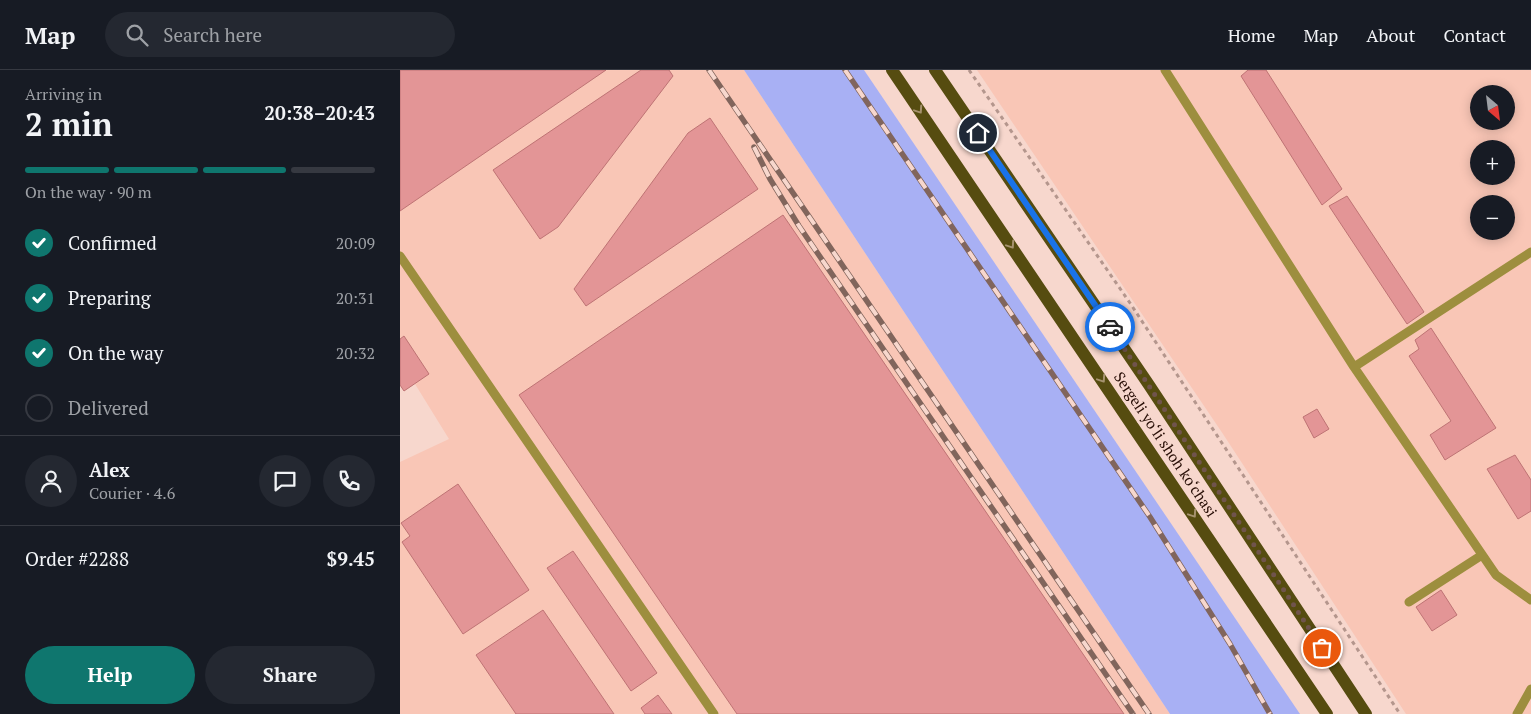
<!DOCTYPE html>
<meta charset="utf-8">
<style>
body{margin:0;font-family:"PT Serif",serif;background:#242831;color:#f1f3f6;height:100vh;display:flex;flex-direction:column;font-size:19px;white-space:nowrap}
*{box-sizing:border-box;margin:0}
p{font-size:16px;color:#9ea1a6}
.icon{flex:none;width:28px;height:28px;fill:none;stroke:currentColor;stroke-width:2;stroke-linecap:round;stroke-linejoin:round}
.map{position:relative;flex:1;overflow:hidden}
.side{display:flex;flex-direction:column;background:#171b24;width:400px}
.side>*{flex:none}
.needle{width:32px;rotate:152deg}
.buttons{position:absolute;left:1070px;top:15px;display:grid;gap:10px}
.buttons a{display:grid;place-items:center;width:45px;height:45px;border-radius:50%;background:#171b24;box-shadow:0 2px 12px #0003;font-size:25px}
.pin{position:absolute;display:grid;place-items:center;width:42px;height:42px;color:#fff;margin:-21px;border:2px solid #fff;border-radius:50%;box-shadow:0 1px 5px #0007}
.courier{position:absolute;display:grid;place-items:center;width:50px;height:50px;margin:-25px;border:4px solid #1a73e8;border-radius:50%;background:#fff;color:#222;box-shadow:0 1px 6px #0007}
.head em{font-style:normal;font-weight:800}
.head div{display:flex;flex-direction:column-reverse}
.head{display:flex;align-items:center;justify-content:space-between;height:85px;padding:0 25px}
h1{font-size:32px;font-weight:800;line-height:38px}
.bar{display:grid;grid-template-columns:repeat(4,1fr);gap:8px 5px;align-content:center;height:60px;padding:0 25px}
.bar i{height:6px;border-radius:4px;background:#363941}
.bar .on{background:#0f766e}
.bar p{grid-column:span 4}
.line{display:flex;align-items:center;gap:12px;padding:0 25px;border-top:1px solid #363941}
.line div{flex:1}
.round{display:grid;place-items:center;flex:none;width:52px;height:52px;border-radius:26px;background:#242831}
ol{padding:0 25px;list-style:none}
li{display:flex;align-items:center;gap:15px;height:55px}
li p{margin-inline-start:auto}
li .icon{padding:5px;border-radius:50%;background:#0f766e;color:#fff;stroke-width:4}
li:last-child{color:#9ea1a6}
li i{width:28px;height:28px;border:2px solid #363941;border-radius:50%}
.primary-button{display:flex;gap:10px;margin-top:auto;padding:10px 25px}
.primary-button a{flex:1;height:58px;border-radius:30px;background:#0f766e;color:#fff;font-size:20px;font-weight:800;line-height:58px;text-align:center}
.primary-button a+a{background:#242831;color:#f1f3f6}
header{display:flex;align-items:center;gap:30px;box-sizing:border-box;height:70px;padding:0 25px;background:#171b24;border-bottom:1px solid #363941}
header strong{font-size:24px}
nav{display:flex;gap:28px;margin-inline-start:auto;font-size:18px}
.search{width:350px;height:45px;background:#242831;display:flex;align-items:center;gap:12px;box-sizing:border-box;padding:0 18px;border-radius:28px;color:#9ea1a6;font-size:19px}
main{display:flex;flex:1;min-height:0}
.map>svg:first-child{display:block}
.built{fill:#f9c6b6;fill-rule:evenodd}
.green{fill:#a8b0f4}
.building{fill:#e39596;stroke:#be7374}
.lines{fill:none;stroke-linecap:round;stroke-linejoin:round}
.path{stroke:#b4968d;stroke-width:3;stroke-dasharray:4 4;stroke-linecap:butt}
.lane{stroke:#9d8e3e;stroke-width:9}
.primary{stroke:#564c10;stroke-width:12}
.rail-casing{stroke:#81655c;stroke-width:5.5}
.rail{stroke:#f7d7cd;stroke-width:4;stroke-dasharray:11;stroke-linecap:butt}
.oneway{stroke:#a6926e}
.done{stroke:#70544c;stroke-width:5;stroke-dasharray:0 9}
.route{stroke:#1a73e8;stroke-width:6}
.labels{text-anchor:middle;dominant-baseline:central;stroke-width:5;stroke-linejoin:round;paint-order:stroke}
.street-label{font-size:15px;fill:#280e06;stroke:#f7d7cd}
</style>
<header>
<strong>Map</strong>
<div class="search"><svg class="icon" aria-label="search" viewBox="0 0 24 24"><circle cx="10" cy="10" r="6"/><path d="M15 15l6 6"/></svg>Search here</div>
<nav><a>Home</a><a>Map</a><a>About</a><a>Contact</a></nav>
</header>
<main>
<section class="side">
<div class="head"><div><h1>2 min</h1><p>Arriving in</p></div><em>20:38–20:43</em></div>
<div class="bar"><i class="on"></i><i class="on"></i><i class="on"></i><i></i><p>On the way · 90 m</p></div>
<ol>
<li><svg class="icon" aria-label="check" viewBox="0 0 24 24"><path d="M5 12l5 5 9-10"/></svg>Confirmed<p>20:09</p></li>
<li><svg class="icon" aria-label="check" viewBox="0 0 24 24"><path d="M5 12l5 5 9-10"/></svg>Preparing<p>20:31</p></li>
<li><svg class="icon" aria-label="check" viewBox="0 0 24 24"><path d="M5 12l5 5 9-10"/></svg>On the way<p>20:32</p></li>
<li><i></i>Delivered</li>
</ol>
<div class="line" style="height:90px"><a class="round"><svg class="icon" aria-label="person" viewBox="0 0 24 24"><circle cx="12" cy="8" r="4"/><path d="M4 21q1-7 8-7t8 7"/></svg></a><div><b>Alex</b><p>Courier · 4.6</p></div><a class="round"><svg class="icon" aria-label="chat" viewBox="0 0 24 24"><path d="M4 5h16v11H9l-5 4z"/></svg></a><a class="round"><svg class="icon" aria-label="phone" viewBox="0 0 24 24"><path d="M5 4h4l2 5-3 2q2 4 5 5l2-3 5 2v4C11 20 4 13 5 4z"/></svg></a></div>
<div class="line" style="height:65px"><div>Order #2288</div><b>$9.45</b></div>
<div class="primary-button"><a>Help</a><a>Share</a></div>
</section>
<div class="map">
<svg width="1131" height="644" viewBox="0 0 1131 644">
<rect width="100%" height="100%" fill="#f7d7cd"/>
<!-- built -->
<path class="built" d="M0,0H344L770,644H0V392L49,369L15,314L4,321L0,315Z
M577,0H1131V644H1006L823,364ZM1079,24H1106V51H1079ZM1079,79H1106V106H1079ZM1079,134H1106V161H1079Z"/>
<!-- green -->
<path class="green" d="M344,0H464L900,644H770Z"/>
<!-- building -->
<path class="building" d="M0,0H206L0,141Z
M241,0H269L273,6L158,157L140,169L93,100Z
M848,0H866L942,119L922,135L841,6Z
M310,48L358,119L186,236L174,219L288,63Z
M947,126L1024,242L1007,254L929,136Z
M383,145L724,644H337L119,325Z
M1031,258L1096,358L1045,390L1030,365L1051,351L1009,286L1019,279L1015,270Z
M4,266L29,304L4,321L0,315V269Z
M917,339L929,359L914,368L903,347Z
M1115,385L1131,410V441L1118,449L1087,399Z
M58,414L129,520L63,564L2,472L10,466L1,453Z
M173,481L257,603L231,621L147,498Z
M1041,520L1057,545L1032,561L1016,537Z
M143,540L214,644H116L76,585Z
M258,625L272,644H245L241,638Z"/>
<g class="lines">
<!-- path -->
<path class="path" d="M569,0L730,233L1000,644"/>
<!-- lane -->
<path class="lane" d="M765,0L954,297L1096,505L1131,530
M0,186L314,644
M954,297L1131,182
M1009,532L1082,485
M1117,644L1131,619"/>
<!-- primary -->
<path class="primary" d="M492,0L927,644
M535,0L749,315L966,644"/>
<defs>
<path id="rail" d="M309,0L749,644
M445,0L750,447L830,574L870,644
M354,77L370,109L399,156L733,644"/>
</defs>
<!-- rail casing -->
<use href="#rail" class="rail-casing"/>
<!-- rail -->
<use href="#rail" class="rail"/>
</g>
<!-- one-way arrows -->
<defs><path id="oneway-chevron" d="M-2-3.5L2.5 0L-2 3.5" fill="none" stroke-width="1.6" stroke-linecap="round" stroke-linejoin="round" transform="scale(1.25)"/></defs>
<g class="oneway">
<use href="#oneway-chevron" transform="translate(519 40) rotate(56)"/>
<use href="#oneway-chevron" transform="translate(611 175) rotate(56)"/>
<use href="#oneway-chevron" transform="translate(702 309) rotate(56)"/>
<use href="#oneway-chevron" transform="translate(793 444) rotate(56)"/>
</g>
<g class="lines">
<!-- done -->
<path class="done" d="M710,257L922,578"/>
<!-- route -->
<path class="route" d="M578,63L710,257"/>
</g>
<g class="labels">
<!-- street labels -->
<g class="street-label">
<text transform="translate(766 374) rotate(56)">Sergeli yo‘li shoh ko‘chasi</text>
</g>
</g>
</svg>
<div class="buttons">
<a><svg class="needle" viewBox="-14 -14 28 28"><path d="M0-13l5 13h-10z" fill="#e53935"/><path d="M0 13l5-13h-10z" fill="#9ea1a6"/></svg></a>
<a>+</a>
<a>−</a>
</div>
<div class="pin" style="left:922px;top:578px;background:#ea580c"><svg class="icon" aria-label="bag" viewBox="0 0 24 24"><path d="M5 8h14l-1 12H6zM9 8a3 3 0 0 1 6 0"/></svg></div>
<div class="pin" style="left:578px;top:63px;background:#1f2937"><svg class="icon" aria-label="home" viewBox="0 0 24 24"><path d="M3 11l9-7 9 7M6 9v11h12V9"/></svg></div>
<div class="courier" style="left:710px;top:257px"><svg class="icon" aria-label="car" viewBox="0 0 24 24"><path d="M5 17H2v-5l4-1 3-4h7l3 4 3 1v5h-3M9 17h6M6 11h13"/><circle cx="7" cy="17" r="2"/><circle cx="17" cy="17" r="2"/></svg></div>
</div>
</main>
